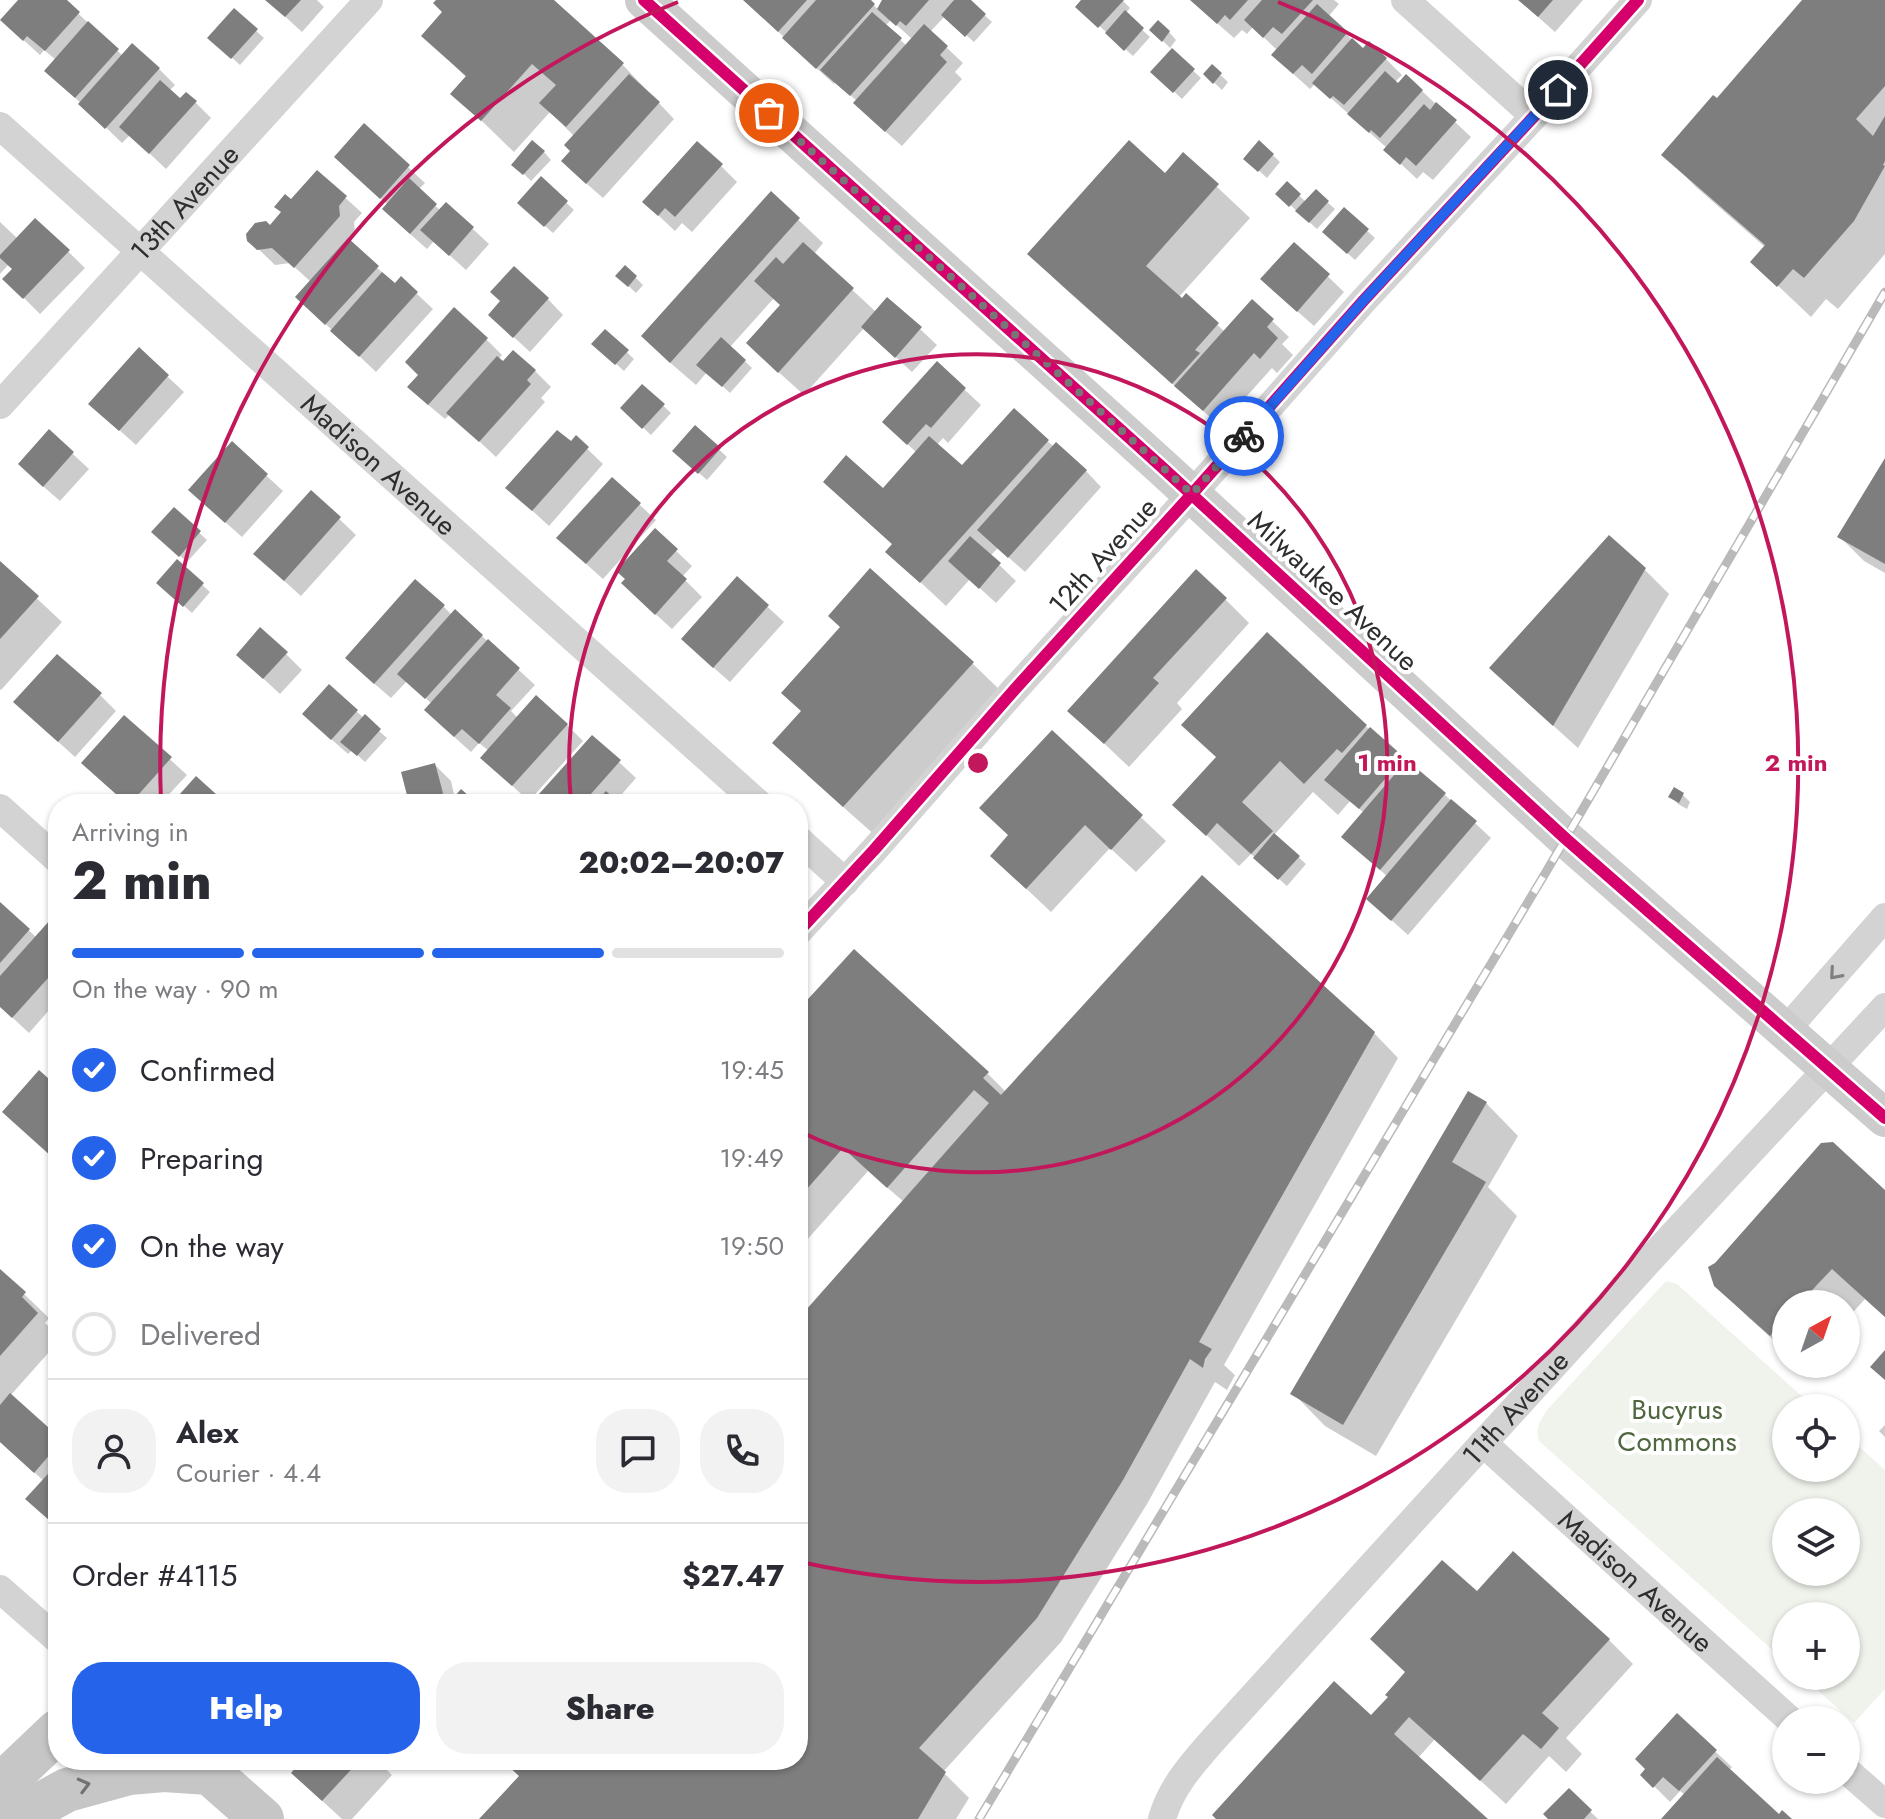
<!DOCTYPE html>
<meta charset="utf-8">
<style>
body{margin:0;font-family:Jost,sans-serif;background:#f2f2f3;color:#2b2b33;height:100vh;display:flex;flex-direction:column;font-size:30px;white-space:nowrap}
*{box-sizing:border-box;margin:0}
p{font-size:26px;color:#7c7c81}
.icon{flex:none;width:44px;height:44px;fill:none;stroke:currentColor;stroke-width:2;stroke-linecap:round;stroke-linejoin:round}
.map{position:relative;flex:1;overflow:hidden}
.details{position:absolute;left:48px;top:794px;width:760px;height:976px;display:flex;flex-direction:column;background:#fff;border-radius:32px;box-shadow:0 2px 6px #0004}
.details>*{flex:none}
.needle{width:52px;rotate:40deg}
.controls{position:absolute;left:1772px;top:1290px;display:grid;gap:16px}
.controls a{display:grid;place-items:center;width:88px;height:88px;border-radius:50%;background:#fff;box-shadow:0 2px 6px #0004;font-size:40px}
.pin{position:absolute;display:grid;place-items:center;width:68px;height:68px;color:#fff;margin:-34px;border:4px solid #fff;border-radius:50%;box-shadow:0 2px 8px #0007}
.courier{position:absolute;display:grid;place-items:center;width:80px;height:80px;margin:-40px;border:6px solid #2563eb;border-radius:50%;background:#fff;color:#222;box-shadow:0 2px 10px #0007}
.headline em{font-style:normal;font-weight:800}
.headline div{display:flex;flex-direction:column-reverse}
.headline{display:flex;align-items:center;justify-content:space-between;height:136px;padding:0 24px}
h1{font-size:52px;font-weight:800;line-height:60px}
.bar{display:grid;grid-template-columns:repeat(4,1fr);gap:12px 8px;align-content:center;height:96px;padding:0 24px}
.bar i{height:10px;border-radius:6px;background:#e1e1e2}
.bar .on{background:#2563eb}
.bar p{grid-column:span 4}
.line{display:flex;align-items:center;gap:20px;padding:0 24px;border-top:2px solid #e1e1e2}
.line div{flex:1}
.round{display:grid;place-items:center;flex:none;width:84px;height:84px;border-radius:32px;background:#f2f2f3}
ol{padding:0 24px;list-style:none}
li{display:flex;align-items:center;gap:24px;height:88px}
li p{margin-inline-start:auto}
li .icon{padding:8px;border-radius:50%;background:#2563eb;color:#fff;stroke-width:4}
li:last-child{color:#7c7c81}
li i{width:44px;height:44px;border:4px solid #e1e1e2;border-radius:50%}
.cta{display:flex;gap:16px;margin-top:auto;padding:16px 24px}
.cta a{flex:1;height:92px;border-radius:32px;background:#2563eb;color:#fff;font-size:32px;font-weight:800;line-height:92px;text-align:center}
.cta a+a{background:#f2f2f3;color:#2b2b33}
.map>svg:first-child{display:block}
.green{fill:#f0f3ec;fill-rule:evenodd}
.shadow{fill:#0003;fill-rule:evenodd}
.building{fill:#7e7e7e}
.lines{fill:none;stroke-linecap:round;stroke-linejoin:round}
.street{stroke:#d3d3d3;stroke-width:28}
.secondary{stroke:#ccc;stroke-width:38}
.primary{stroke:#c6c6c6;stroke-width:44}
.rail-casing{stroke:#bababa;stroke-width:9}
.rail{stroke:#fff;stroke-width:6;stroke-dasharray:18;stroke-linecap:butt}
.cycleway-casing{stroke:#fff;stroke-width:17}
.cycleway{stroke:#d6006c;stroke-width:12}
.oneway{stroke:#808080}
.oneway2{stroke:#727272}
.done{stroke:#777;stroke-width:8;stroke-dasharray:0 14.4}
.route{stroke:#2563eb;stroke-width:10}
.ring{fill:none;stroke:#c2185b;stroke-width:4}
.labels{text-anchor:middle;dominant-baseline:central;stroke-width:8;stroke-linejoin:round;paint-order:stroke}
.street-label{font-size:28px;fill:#2e2e2e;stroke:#fff}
.park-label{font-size:28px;fill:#4f663f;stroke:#fff}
.centre{fill:#c2185b;stroke:#fff;stroke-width:4}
.ring-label{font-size:24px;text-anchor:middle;font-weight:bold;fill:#c2185b;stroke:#fff;stroke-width:8;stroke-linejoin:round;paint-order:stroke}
</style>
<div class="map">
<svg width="1885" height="1819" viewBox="0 0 1885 1819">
<rect width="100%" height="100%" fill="#fff"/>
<!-- green -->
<path class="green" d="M1666,1281L1677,1284L1815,1408H1786V1468H1846V1435L1885,1470V1689L1854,1723L1802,1676H1846V1616H1786V1662L1539,1441C1535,1428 1540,1421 1547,1410ZM1786,1512H1846V1572H1786Z"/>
<!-- shadow -->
<path class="shadow" d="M21,0H64L123,56L159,69L175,85L169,91L180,101L187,94L211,118L166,169L130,135L122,143L63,86L56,60L44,50L40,55L19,36Z
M267,0H317L324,7L302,32Z
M438,0H551L622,64L674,119L603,198L579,177L573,151L575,137L550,112L514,152L453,93L467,78L424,36L445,12Z
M746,0H868L879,10L885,0H953L955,2L957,0H968L992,22L974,42L945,16L930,32L963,63L955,72L962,79L902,146L871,119L857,101L835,82L834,84L801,54ZM891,20L912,39L907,46L885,26Z
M1084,0H1122L1130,8L1125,14L1150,37L1133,56L1078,7Z
M1196,0H1334L1339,4L1328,17L1363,50L1386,59L1402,75L1395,82L1422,91L1471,137L1433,180L1423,172L1417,179L1386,150L1387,148L1315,84L1310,89L1290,71L1278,51L1253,27L1247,34L1242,30L1234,38L1210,17Z
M1519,0H1583L1555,32Z
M1805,0H1885V254L1838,309L1826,299L1811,317L1753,262L1766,248L1696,187L1664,155L1717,101Z
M234,11L264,38L240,65L210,38Z
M1152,30L1169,32L1176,40L1170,48Z
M1172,51L1201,78L1182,99L1153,72Z
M1212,67L1228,82L1222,90L1205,74Z
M364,126L425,183L418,190L440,210L446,204L489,244L466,270L434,241L427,249L400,225L388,205L352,172Z
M1260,143L1280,162L1267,178L1246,159Z
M544,152L551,160L531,181L514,164Z
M1183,155L1250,218L1178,298L1182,301L1186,296L1225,332L1252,302L1289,337L1282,344L1293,355L1277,373L1272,368L1220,426L1062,286L1030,254L1165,176Z
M721,166L737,182L692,232L682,223L675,231L644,202Z
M317,172L362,213L354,222L355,233L348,241L396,285L401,279L433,309L376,372L314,313L311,282L290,263L275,265L249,240L270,228Z
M541,179L574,210L553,233L527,210Z
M1287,184L1306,202L1316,192L1335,209L1317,229L1278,194Z
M771,194L823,243L814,254L876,312L888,299L937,345L912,372L864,328L804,395L773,367L782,306L774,298L730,347L752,368L730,393L707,372L696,385L667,360Z
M1344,210L1375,238L1355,260L1332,239Z
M36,220L85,268L40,314L5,279L14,269L9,264L0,274V222L18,239Z
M1294,244L1344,292L1314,326L1279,295Z
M625,267L643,285L636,293L618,276Z
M548,299L563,315L530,352L506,330Z
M605,331L634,359L624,371L594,344Z
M486,339L502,355L498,360L535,371L551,387L541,398L545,402L496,457L450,414L445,419L426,403Z
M139,350L184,392L136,445L107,419Z
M937,364L981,405L948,443L943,438L937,445L962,468L1014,411L1054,447L1086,471L1101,487L1025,572L998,548L990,556L1016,581L996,603L970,579L946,606L888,552L894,546L850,506L883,491L917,453L901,438Z
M642,386L671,413L651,435L622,408Z
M696,428L727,457L707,480L682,458Z
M49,432L89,469L60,501L36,480Z
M576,438L603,464L549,526L524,503Z
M232,444L283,491L242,537L207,506Z
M1885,462V573L1864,561L1840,537Z
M612,479L656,520L603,579L575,554Z
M311,492L356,535L301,596L272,570Z
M174,509L207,540L187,562L161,539Z
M655,531L692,566L682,577L702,597L672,629L639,599Z
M177,562L210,592L192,613L166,590Z
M0,564L62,622L1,690L0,689Z
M1645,570L1669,594L1578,748L1516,692Z
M737,579L784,622L730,682L699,655Z
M1225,599L1249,623L1177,703L1182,709L1129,767L1070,711Z
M443,606L452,615L455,611L535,685L511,711L518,718L567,725L583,741L529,801L499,774L489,751L479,743L471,752L442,726L432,704L407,681L391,698L363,674Z
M1267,635L1370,730L1445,795L1491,838L1408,935L1368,899L1388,877L1360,852L1364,813L1350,801L1338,815L1313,792L1274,835L1306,864L1287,886L1251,854L1239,866L1175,805L1218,758Z
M286,654L302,670L280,694L254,670Z
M972,663L1005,695L877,837L807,775L803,712Z
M100,695L116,711L75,757L32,718Z
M356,711L387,738L365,762L352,750L348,754L321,730Z
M125,718L187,775L160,804H128Z
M1052,733L1166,841L1136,872L1110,848L1051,912L1017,880L1010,837Z
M592,737L636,778L615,802L617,804H533Z
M435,765L451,781L455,799L475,804H406Z
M1683,795L1690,802L1687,809L1678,804L1671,796Z
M0,904L37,938L58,930V1000L29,1033L0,1006Z
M798,1013L987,1073L1006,1092L1374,1033L1398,1058L1224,1365L1235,1375L1227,1390L1215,1382L1147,1504L1061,1642L943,1772L969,1798L956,1819H482L521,1777L502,1760H798V1303L807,1312L904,1202L868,1171L798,1250Z
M1486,1103L1518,1136L1488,1187L1517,1216L1376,1456L1325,1426L1293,1393Z
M1885,1193V1317L1865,1299L1846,1320V1304H1786V1351L1749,1318L1716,1285Z
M0,1271L49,1318L45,1323L58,1335V1342L10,1396L58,1439V1528L28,1499L44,1481L0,1442Z
M1885,1425V1437L1879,1431Z
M1477,1594L1609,1640L1633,1664L1566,1738L1582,1754L1566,1772L1549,1756L1506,1804L1435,1739L1418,1758L1485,1819H1218L1372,1718L1407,1673Z
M1677,1716L1732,1767L1729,1770L1779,1816L1789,1819H1664L1685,1795L1680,1791L1670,1802L1643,1775Z
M305,1760H377L392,1775L352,1819H342L318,1797Z
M1569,1791L1598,1819H1551Z"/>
<!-- building -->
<path class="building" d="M18,0H67L80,12L45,51L27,36L23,41L0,20Z
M265,0H301L285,17Z
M436,0H554L624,63L566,127L539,103L556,85L532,64L481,121L450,94L466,76L421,36L442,12L433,3Z
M743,0H807L778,32Z
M816,0H871L875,4L816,69L782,38Z
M882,0H929L906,26L900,21L896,26L877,9Z
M954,0H971L986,14L965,37L941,15Z
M1081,0H1124L1098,28L1075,7Z
M1190,0H1248L1230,20L1225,15L1217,24Z
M1262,0H1313L1282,34L1273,27L1263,38L1244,20Z
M1518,0H1553L1538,17Z
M1802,0H1885V86L1856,119L1873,136L1885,116V161L1883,165L1885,166L1854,221L1804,278L1793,269L1777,287L1750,262L1765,245L1661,155L1713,95L1717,98Z
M1317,4L1348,32L1312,74L1302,65L1293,74L1271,55Z
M234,8L258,29L231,59L207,38Z
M1125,10L1144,28L1124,51L1105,33Z
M872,12L902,38L850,96L820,70Z
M1158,20L1170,31L1162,42L1149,30Z
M88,21L119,49L75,98L44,71Z
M924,24L948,46L940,55L947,62L885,132L853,103Z
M1352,38L1363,48L1369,41L1387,58L1344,105L1333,96L1330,99L1312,83Z
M132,43L160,68L105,129L78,104Z
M1172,48L1195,69L1173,93L1150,72Z
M1212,64L1222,73L1213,84L1203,74Z
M1385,71L1398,83L1406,74L1423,90L1380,138L1371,130L1369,133L1347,114Z
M629,74L660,102L586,184L561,161L570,151L564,145Z
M160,80L180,98L186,92L197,101L149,154L119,127Z
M1436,102L1457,120L1416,166L1406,157L1400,165L1383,150L1424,104L1430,110Z
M364,123L410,165L380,199L334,157Z
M532,140L545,151L523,175L511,165Z
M1129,140L1165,173L1183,152L1219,184L1146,266L1182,298L1186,293L1219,323L1195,350L1200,353L1172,384L1027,254Z
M1259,140L1274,154L1258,172L1243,159Z
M697,141L723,164L675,217L665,208L658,216L642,202Z
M317,170L347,196L339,206L340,216L294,268L272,248L257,250L247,241L246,234L255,223L266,221L270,225L281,212L274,207L285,194L291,199Z
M541,176L568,201L544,227L517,203Z
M409,178L437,204L410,234L382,209Z
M1287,181L1301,194L1289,207L1275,194Z
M1316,189L1329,201L1309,223L1295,211Z
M771,191L800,218L670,363L641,336Z
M446,202L474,227L449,256L420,230Z
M1344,207L1369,229L1347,254L1322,232Z
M35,218L70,250L23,299L2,279L12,269L0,258V255Z
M348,238L379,266L325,325L295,297Z
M803,242L854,288L778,373L746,343L780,305L754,281L776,257L783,264Z
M1294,242L1330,274L1297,312L1260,279Z
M625,265L637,276L628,287L615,276Z
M514,266L549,298L513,338L488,315L500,301L490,292Z
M382,272L395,283L401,276L418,292L359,357L330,331Z
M887,297L922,327L895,358L861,327Z
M1252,299L1274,319L1267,327L1278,338L1260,359L1254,353L1203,411L1174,386Z
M454,307L488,338L428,405L407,387L418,375L405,362Z
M605,329L629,350L615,365L591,344Z
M721,337L746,360L722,387L696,365Z
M139,347L169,375L119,431L88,404Z
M513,350L536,370L527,380L531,384L479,442L446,413L497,356L503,361Z
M937,361L966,388L931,428L926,424L907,445L882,422Z
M642,384L665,404L642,429L620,408Z
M1014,408L1049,440L920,583L885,552L892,544L823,482L846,455L883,488L929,436L962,465Z
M695,425L721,448L698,474L672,451Z
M49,429L74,452L43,487L18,464Z
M557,430L571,441L576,435L589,447L532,511L505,488Z
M232,441L268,474L225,523L188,490Z
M1056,442L1087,470L1008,558L977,530Z
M1885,458V564L1837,537Z
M612,477L641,503L586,564L556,538Z
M311,490L341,517L284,581L253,554Z
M174,507L201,531L179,557L151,532Z
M655,528L678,549L667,561L687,579L655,615L621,583L625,579L616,571Z
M1609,535L1646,568L1553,726L1489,668Z
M970,536L1001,563L979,589L948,561Z
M177,559L204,583L183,607L156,583Z
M0,561L39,596L0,639Z
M870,568L974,662L843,807L772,743L801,711L781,693L840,627L828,616Z
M1196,569L1227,598L1153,678L1159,683L1104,744L1067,711Z
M737,576L769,605L713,668L681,639Z
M415,579L445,605L374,684L345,658Z
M455,609L483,635L425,699L397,674Z
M260,627L288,652L263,679L236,655Z
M1267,632L1367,725L1342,753L1337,749L1304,784L1280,761L1242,802L1273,831L1251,854L1217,823L1206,836L1172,805L1216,757L1181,725Z
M488,639L520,668L496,695L511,708L479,744L462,729L454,737L424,710Z
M57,654L102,693L58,742L13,702Z
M329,684L358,710L331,740L302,714Z
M536,695L568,724L512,786L480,758Z
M365,714L381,729L357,756L340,742Z
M124,715L172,757L130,804H127L81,763Z
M1370,727L1404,757L1359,809L1324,780Z
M1052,730L1143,815L1111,850L1085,825L1026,889L990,856L1008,835L979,808Z
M592,735L621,760L582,804H530Z
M1407,760L1446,793L1380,870L1341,837Z
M435,763L443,793L434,804H404L408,799L401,772Z
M196,776L227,804H171Z
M1674,787L1684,793L1679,803L1668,797Z
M461,789L478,804H448Z
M606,791L620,804H594Z
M1451,799L1477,821L1391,921L1366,899Z
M1274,833L1300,856L1278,880L1253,858Z
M1202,875L1375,1032L1199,1342L1212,1349L1205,1359L1203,1368L1190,1359L1123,1480L1037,1618L919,1748L946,1772L918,1819H479L519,1776L502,1760H798V1319L989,1103L974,1090L887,1188L843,1148L798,1199V1010L854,949L989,1072L983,1078L1001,1095Z
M0,902L30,929L0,963Z
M50,920L58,927V967L12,1018L0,1007V976Z
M39,1070L58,1087V1150L52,1157L2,1112Z
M1468,1091L1487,1102L1452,1162L1486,1182L1343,1425L1290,1394Z
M1833,1142L1885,1190V1317L1832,1269L1799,1304H1786V1318L1770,1336L1714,1286L1708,1267L1715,1263L1821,1143Z
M0,1269L26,1292L22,1297L38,1313L0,1356Z
M1885,1350V1380L1870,1367Z
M10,1393L58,1436V1445L34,1473L0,1442V1405Z
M58,1463V1528L25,1499Z
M1513,1551L1610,1639L1542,1713L1559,1728L1541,1749L1523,1734L1480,1781L1409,1717L1394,1734L1488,1819H1216L1212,1815L1334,1681L1371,1715L1388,1697L1385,1695L1405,1672L1370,1639L1442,1560L1477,1591Z
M1677,1713L1717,1750L1679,1791L1663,1777L1653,1788L1640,1775L1645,1769L1635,1759Z
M1717,1757L1779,1814L1782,1810L1792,1819H1661Z
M302,1760H360L322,1801L291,1773Z
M1569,1788L1592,1810L1584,1819H1548L1543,1814Z"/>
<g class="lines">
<!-- street -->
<g class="street">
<path d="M1405,0L1534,116"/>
<path id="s1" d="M0,126L759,804"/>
<path id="s2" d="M0,405L369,0"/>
<path d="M0,808L58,860"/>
<path d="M798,839L845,882"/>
<path d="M798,932L874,850L1016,688L1192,494L1364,300L1538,112L1638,0"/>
<path d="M1785,1031L1885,917"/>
<path id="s3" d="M1483,1443L1790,1720"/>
<path d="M0,1589L58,1640"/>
<path d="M1846,1770L1885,1804"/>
<path id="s4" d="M1162,1819C1171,1787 1192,1764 1214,1739L1656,1253L1885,1007"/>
</g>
<!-- secondary -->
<path class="secondary" d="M644,0L1164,469L1566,839L1885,1118"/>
<!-- primary -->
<path class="primary" d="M195,1760L262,1819
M0,1786L58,1731
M14,1819L67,1790L129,1773L164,1770L209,1773"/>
<defs>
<path id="rail" d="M979,1819L1546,872L1885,292"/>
</defs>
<!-- rail casing -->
<use href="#rail" class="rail-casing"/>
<!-- rail -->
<use href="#rail" class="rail"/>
<defs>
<path id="cycleway" d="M644,0L1164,469L1566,839L1885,1118
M798,932L874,850L1016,688L1192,494L1364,300L1538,112L1638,0"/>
</defs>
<!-- cycleway casing -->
<use href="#cycleway" class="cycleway-casing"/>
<!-- cycleway -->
<use href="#cycleway" class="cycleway"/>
</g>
<!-- one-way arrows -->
<defs><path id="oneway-chevron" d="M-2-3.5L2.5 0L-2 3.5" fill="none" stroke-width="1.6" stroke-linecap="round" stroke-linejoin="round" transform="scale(2)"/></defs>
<use class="oneway" href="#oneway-chevron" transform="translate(1835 974) rotate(131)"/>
<use class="oneway2" href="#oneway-chevron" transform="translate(84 1785) rotate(-15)"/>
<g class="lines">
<!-- done -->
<path class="done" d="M769,113L1192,494L1244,436"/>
<!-- route -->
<path class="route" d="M1244,436L1364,300L1558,90"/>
</g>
<!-- distance rings -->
<g class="ring">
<path d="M571 802A409 409 0 1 1 799 1131"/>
<path d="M161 799A818 818 0 0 1 678 2M1278 2A818 818 0 0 1 801 1562"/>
</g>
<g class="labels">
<!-- street labels -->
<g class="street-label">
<text stroke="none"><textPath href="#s2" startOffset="274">13th Avenue</textPath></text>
<text stroke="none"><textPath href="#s1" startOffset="508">Madison Avenue</textPath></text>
<text transform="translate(1103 556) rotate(-48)">12th Avenue</text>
<text transform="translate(1333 591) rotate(43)">Milwaukee Avenue</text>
<text stroke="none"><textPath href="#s4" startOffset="544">11th Avenue</textPath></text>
<text stroke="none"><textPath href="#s3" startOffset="206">Madison Avenue</textPath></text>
</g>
<!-- park labels -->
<g class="park-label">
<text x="1677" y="1409">Bucyrus<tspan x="1677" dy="32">Commons</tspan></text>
</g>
</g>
<circle cx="978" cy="763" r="12" class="centre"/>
<g class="ring-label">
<text x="1387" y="771">1 min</text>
<text x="1796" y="771">2 min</text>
</g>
</svg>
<div class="controls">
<a><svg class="needle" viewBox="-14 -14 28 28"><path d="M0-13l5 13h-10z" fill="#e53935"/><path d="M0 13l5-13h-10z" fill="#7c7c81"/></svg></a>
<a><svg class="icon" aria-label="locate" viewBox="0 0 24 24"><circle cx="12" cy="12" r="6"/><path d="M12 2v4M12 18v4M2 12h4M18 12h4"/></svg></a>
<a><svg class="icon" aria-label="layers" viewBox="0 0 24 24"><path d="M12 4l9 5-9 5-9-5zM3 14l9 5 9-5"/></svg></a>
<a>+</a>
<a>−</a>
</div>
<div class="pin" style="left:769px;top:113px;background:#ea580c"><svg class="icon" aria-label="bag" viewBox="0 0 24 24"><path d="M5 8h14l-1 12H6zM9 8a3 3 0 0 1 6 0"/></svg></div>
<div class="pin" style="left:1558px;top:90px;background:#1f2937"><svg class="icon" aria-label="home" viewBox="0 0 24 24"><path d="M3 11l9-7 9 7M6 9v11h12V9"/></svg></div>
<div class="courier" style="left:1244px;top:436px"><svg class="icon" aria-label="bike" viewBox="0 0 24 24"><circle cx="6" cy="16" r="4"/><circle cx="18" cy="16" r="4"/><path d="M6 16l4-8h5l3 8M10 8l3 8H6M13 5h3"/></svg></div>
<section class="details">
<div class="headline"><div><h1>2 min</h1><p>Arriving in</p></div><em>20:02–20:07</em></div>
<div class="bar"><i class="on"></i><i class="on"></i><i class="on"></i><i></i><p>On the way · 90 m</p></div>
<ol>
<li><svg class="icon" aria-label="check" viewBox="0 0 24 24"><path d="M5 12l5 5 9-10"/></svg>Confirmed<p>19:45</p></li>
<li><svg class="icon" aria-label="check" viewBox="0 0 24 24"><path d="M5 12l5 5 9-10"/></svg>Preparing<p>19:49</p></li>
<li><svg class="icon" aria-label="check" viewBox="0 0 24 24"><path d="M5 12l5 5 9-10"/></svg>On the way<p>19:50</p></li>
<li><i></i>Delivered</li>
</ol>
<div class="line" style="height:144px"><a class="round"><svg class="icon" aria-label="person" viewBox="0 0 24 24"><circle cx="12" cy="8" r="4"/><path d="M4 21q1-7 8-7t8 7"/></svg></a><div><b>Alex</b><p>Courier · 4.4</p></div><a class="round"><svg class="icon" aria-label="chat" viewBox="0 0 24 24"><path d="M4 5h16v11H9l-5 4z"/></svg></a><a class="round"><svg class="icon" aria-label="phone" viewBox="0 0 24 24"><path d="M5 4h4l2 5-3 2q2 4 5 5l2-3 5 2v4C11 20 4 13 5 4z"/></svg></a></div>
<div class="line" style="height:104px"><div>Order #4115</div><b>$27.47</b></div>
<div class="cta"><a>Help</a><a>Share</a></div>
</section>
</div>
